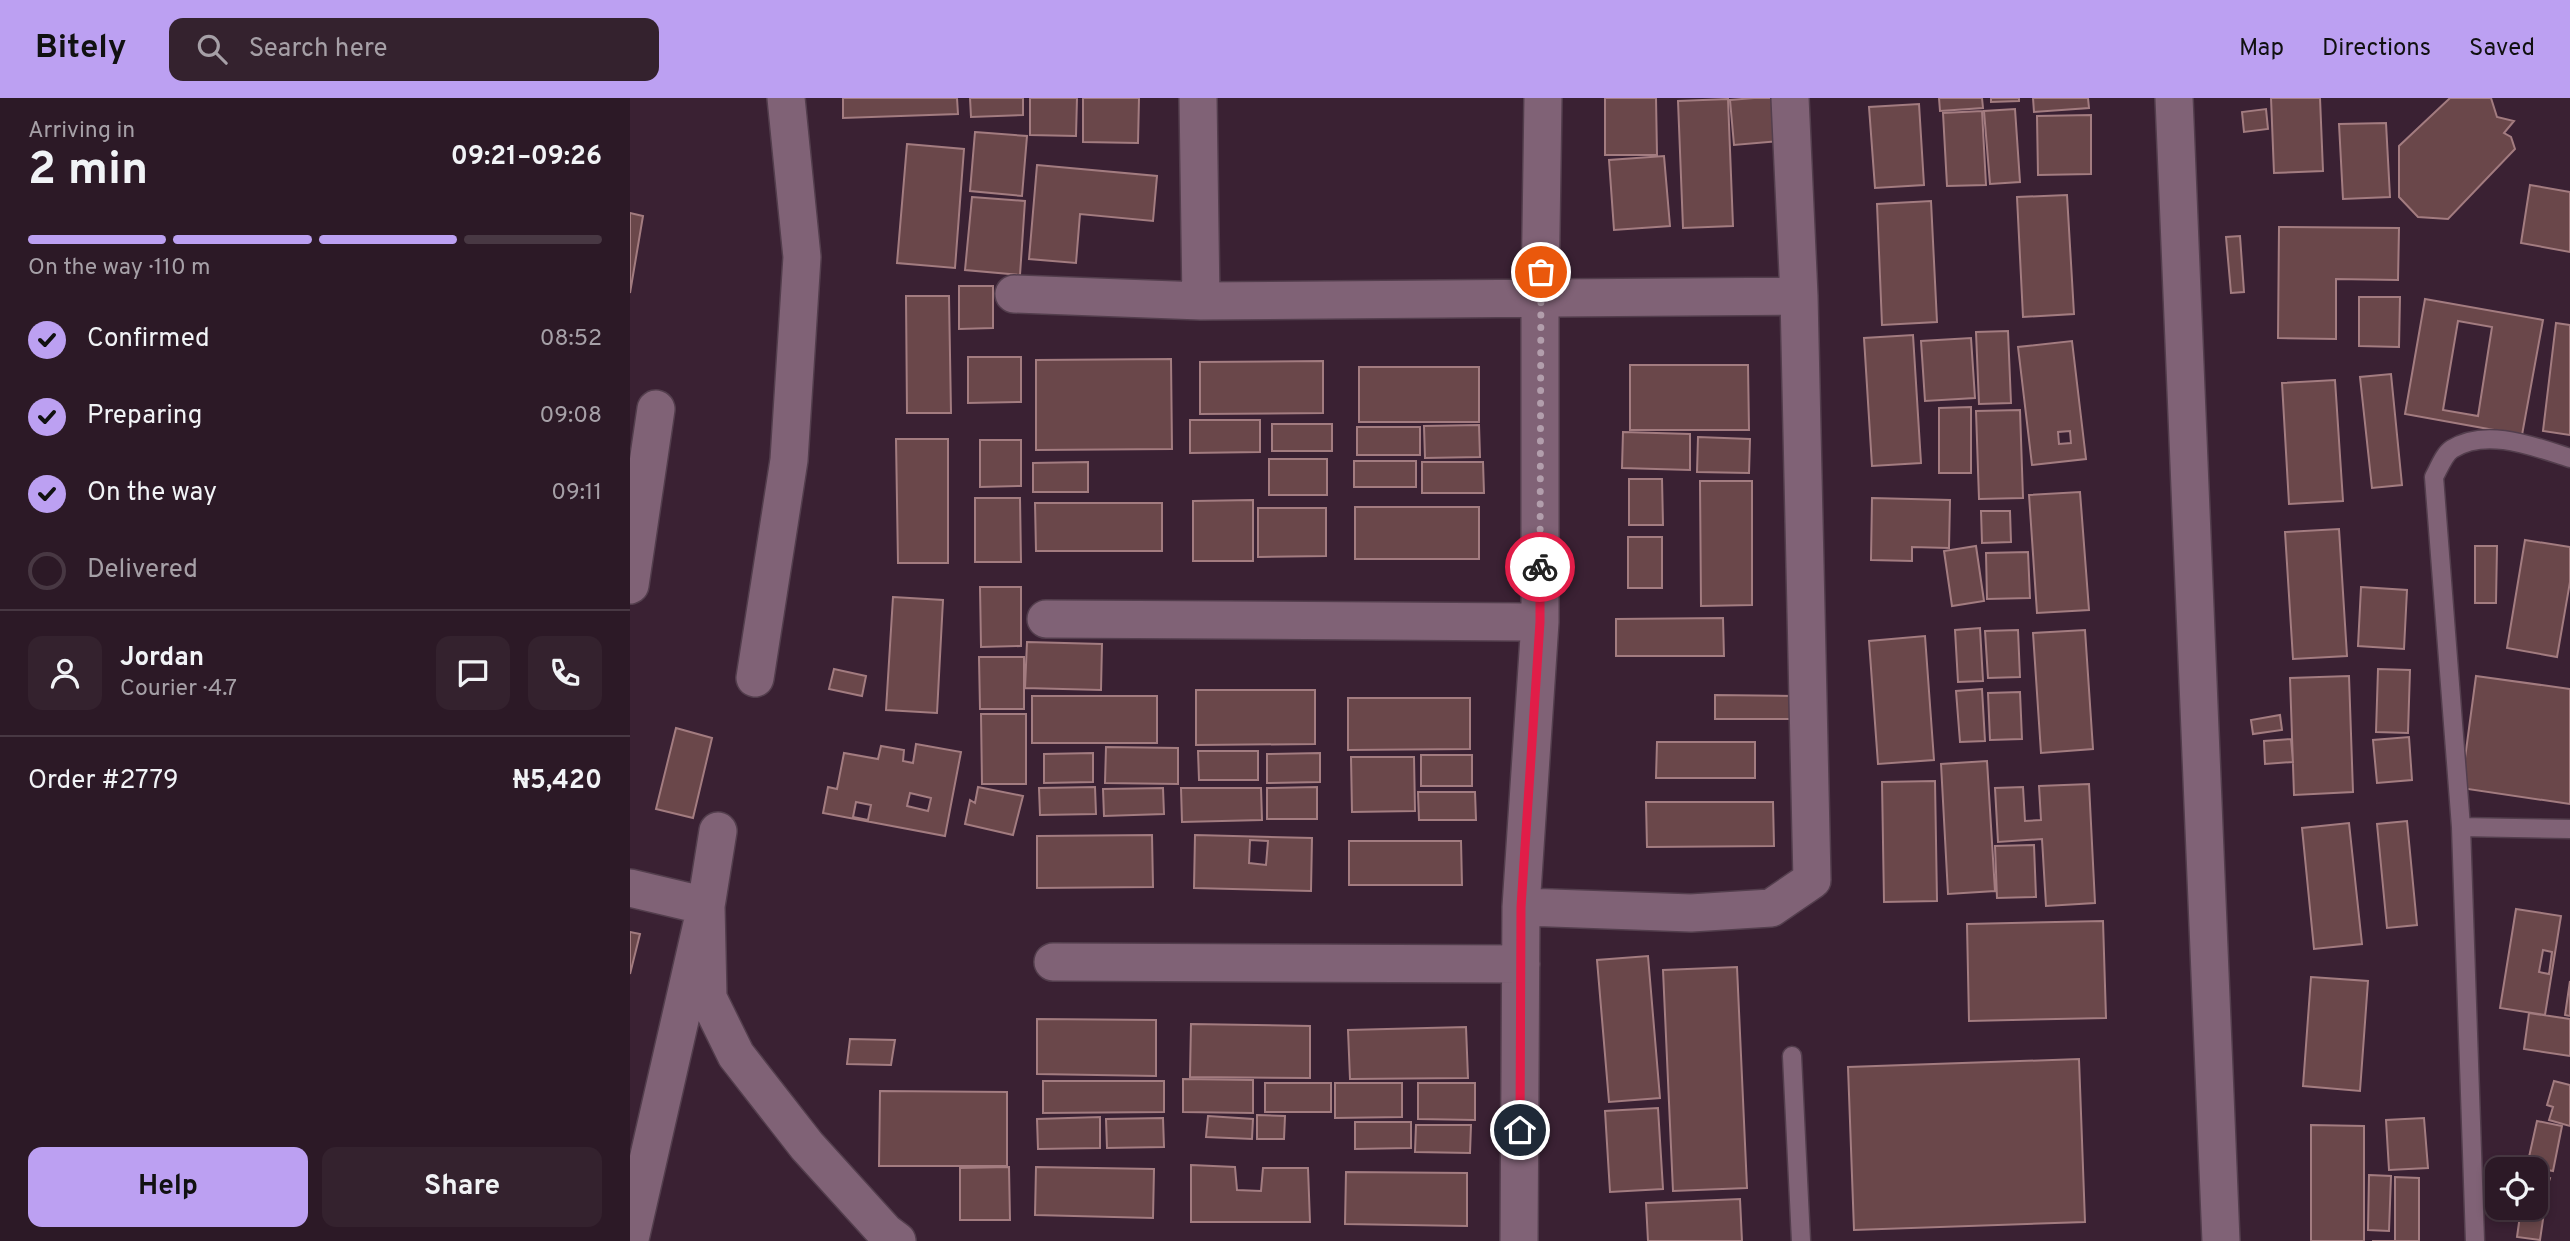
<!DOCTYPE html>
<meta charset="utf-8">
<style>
body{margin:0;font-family:Overpass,sans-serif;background:#34222e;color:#f1f3f6;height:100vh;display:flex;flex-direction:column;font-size:26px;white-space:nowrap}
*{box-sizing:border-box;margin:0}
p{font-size:23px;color:#a6a0a7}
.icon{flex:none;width:38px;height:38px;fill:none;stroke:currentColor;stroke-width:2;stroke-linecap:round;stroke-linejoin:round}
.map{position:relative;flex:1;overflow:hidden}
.drawer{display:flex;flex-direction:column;background:#2c1926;width:630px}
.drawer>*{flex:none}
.tools{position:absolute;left:1855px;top:1059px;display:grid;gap:14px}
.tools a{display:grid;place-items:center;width:63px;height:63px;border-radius:14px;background:#2c1926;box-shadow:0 4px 10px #0003,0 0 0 2px #483843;font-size:35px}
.pin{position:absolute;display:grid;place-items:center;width:60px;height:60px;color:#fff;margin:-30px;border:4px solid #fff;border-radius:50%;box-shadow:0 2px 7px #0007}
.courier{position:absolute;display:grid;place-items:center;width:70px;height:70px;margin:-35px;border:5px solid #e11d48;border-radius:50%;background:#fff;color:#222;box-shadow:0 2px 9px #0007}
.headline em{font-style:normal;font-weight:700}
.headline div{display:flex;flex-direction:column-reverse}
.headline{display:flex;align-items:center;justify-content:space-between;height:119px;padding:0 28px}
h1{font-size:46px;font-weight:700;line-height:52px}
.bar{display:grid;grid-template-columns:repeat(4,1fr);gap:10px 7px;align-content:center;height:84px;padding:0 28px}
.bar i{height:9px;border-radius:5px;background:#483843}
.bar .on{background:#bca0f2}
.bar p{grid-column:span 4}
.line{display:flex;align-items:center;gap:18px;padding:0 28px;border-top:2px solid #483843}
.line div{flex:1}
.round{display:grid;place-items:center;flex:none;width:74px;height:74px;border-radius:14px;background:#34222e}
ol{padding:0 28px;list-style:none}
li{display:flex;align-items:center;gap:21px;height:77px}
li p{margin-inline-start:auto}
li .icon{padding:7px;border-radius:50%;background:#bca0f2;color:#111;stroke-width:4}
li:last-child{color:#a6a0a7}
li i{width:38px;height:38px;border:4px solid #483843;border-radius:50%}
.cta{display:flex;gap:14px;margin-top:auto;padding:14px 28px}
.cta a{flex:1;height:80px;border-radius:14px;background:#bca0f2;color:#111;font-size:28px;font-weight:700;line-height:80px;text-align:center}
.cta a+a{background:#34222e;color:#f1f3f6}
header{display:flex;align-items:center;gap:42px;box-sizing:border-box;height:98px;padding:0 35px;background:#bca0f2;color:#111}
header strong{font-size:33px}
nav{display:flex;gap:38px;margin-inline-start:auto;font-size:24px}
.search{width:490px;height:63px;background:#34222e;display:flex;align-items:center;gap:18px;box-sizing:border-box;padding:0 24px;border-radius:14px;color:#a6a0a7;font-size:26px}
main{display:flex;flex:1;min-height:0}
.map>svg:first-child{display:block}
.building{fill:#6a474a;stroke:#a37c80;stroke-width:2;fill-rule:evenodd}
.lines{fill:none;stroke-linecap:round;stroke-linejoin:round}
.lane-casing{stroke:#533e4d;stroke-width:21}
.street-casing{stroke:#533e4d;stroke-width:40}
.lane{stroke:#806276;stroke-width:18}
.street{stroke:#806276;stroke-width:37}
.done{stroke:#b29eac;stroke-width:7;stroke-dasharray:0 12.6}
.route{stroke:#e11d48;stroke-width:9}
</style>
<header>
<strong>Bitely</strong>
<div class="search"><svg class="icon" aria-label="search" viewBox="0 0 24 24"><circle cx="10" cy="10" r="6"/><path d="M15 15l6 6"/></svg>Search here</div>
<nav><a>Map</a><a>Directions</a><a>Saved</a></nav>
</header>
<main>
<section class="drawer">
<div class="headline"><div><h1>2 min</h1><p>Arriving in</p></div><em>09:21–09:26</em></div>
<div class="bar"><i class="on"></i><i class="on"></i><i class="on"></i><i></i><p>On the way · 110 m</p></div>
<ol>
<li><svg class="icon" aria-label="check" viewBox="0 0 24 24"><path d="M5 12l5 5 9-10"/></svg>Confirmed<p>08:52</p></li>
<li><svg class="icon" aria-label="check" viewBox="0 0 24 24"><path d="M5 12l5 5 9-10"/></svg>Preparing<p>09:08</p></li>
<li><svg class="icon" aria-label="check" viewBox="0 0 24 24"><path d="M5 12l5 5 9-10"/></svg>On the way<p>09:11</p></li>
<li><i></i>Delivered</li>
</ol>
<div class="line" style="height:126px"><a class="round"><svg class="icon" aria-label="person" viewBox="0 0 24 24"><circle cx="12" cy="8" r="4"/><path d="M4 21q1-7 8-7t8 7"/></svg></a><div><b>Jordan</b><p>Courier · 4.7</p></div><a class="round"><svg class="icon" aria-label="chat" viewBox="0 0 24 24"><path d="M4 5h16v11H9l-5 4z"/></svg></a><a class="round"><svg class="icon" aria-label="phone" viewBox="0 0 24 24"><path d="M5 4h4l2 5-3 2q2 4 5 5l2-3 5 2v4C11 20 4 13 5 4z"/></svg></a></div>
<div class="line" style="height:91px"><div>Order #2779</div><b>₦5,420</b></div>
<div class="cta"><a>Help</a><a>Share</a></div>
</section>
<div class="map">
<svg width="1940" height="1143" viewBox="0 0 1940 1143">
<rect width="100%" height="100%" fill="#3a2133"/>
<!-- building -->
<path class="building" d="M213,0H327L328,16L213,20Z
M340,0H393V17L341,19Z
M400,0H447L446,38L400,37Z
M453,0H509L508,45L453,44Z
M975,0H1026L1027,57H975Z
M1124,0H1148L1151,43L1104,47L1100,2Z
M1309,0H1352L1353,10L1310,13Z
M1361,0H1389V3L1361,4Z
M1403,0H1458L1459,10L1404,14Z
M1641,0H1690L1693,73L1644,75Z
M1820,0H1861L1867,19L1884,23L1874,35L1881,39L1885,51L1818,121L1788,119L1769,99V48Z
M1098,1L1103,128L1053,130L1048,3Z
M1289,6L1294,87L1245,90L1239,9Z
M1385,11L1390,84L1360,86L1354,13Z
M1636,11L1638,31L1614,34L1612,14Z
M1352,13L1356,87L1317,88L1313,15Z
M1461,17V76L1408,77L1407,18Z
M1756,25L1760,99L1713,101L1709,26Z
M345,34L397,38L392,98L340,93Z
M277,46L334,51L325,170L267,165Z
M1034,58L1040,128L984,132L979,62Z
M407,67L527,78L523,123L450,116L446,165L399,161Z
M1900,87L1940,94V154L1891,145Z
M1437,97L1444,216L1393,219L1387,99Z
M342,99L395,103L390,177L335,172Z
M1301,103L1307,224L1252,227L1247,106Z
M0,115L13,118L0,195Z
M1649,129L1769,130L1768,182L1706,181V241L1648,240Z
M1610,138L1614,194L1601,195L1596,139Z
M329,188H363V230L329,231Z
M276,198H319L321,315H277Z
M1729,199H1770L1769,249L1729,248Z
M1795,201L1913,222L1892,337L1775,316ZM1828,223L1862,229L1848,318L1813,312Z
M1926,225L1940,227V337L1913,333Z
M1378,233L1381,305L1349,306L1346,234Z
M1283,237L1291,365L1242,368L1234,240Z
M1341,240L1345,300L1295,303L1291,243Z
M1442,243L1456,361L1402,367L1388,249ZM1440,333L1441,345L1429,346L1428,334Z
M338,259H391V304L338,305Z
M541,261L542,351L406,352V262Z
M693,263V315L570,316V264Z
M1000,267H1118L1119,332H1000Z
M729,269H849V324H729Z
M1761,276L1772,387L1742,390L1730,279Z
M1705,282L1713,403L1659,406L1652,285Z
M1341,309V375H1309V310Z
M1390,312L1393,400L1349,401L1346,313Z
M560,322H630V354L560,355Z
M642,326H702V353H642Z
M849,327L850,359L795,360L794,328Z
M727,329H790V357H727Z
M993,334L1060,336V372L992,370Z
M1068,339L1120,341L1119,375L1067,374Z
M266,341H318V465H268Z
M350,342H391V388L350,389Z
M639,361H697V397H639Z
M724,363H786V389H724Z
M458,364V394H403V365Z
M792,364H853L854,395H792Z
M999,381H1032L1033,427H999Z
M1070,383H1122V507L1071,508Z
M1450,394L1459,512L1407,515L1399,397Z
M345,400H390L391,464H345Z
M1242,400L1320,402L1319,450L1282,449V463L1241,462Z
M623,402V463H563V403Z
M405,405H532V453H406Z
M725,409H849V461H725Z
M628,410H696V458L628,459Z
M1351,413H1380L1381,444L1352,445Z
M1709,431L1717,558L1663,561L1655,434Z
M998,439H1032V490H998Z
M1895,442L1940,449V484L1927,559L1877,550Z
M1346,448L1354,503L1322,508L1314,453Z
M1845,448H1867L1866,505H1845Z
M1398,454L1400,500L1357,501L1356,455Z
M350,489H391V548L351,549Z
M1731,489L1777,492L1774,551L1728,548Z
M263,499L313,502L307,615L256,612Z
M1093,520L1094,558H986V521Z
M1350,530L1353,583L1328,584L1325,532Z
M1388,532L1390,579L1358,580L1355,533Z
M1455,532L1463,651L1411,655L1403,535Z
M1295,538L1304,662L1248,666L1239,543Z
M397,544L472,546L471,592L395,590Z
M349,559H394V611H350Z
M204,571L236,578L232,598L199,591Z
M1748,571L1780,572L1778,635L1746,634Z
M1719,578L1723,694L1664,697L1660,580Z
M1846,578L1940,591V706L1831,690Z
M1352,591L1355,643L1330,644L1326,593Z
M566,592H685V646L566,647Z
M1390,594L1392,641L1360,642L1358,595Z
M1085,597L1164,598V621H1085Z
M402,598H527V645H402Z
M718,600H840V651L718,652Z
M351,616H396V686H352Z
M1650,617L1652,632L1623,636L1621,622Z
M46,630L82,640L63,720L26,711Z
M1779,639L1782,682L1747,685L1743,642Z
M1661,641L1663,664L1635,666L1634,643Z
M1027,644H1125V680H1026Z
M286,646L331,654L315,738L193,715L198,689L207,691L214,655L248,661L251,648L274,652L273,663L283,665ZM280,695L301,700L298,713L277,708ZM226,704L241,707L238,722L223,719Z
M476,649L548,650V686L475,685Z
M568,653H628V682H569Z
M463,655V684L414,685V656Z
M690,655V684L637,685V656Z
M791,657H842V688H791Z
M721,659H784L785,713L722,714Z
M1357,663L1365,793L1318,796L1311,666Z
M1305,683L1307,803L1254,804L1252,684Z
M1459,686L1465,805L1416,808L1412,741L1368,744L1365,690L1393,689L1395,723L1411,722L1409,688Z
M348,689L393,698L383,737L335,726L340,702L345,705Z
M465,689L466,716L410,717L409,690Z
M687,689V721H637V690Z
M533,690L534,716L474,718L473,691Z
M551,690H631L632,722L552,724Z
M788,694H845L846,722H789Z
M1016,704H1143L1144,748L1017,749Z
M1777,723L1787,827L1757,830L1747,726Z
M1719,725L1732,846L1684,851L1672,730Z
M522,737L523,789L407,790V738Z
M565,737L682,740L681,793L564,790ZM620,742L638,743L636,767L619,765Z
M719,743H831L832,787H719Z
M1404,747L1406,799L1367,800L1365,748Z
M1886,811L1931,818L1915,917L1870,910ZM1913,852L1922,854L1919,876L1909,874Z
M1473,823L1476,920L1339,923L1337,826Z
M0,834L10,836L0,876Z
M1018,858L1030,1000L979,1004L967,862Z
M1107,869L1117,1090L1043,1093L1033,872Z
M1681,879L1738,883L1730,993L1673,988Z
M1940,883V918L1935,917Z
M1899,915L1940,921V958L1894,951Z
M407,921L526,922V978L407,976Z
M561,926L680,928V980L560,979Z
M836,929L838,980L720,981L718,932Z
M220,941L265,942L261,967L217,966Z
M1449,961L1455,1124L1224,1132L1218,969Z
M553,981L623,982V1015L553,1014Z
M413,983H534V1014L413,1015Z
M1924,983L1940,987V1028L1919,1022L1923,1009L1917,1007Z
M635,985H701V1014H635Z
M705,985H772V1019L705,1020Z
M788,985H845V1022L788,1021Z
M250,993L377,994V1068H249Z
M1028,1010L1033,1091L980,1094L975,1013Z
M627,1017L655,1018L654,1041H627Z
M578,1018L623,1021L622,1041L576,1039Z
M470,1019V1050L408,1051L407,1021Z
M533,1020L534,1049L477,1050L476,1021Z
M1794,1020L1798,1070L1759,1072L1756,1022Z
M1907,1023L1932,1028L1923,1073L1897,1068Z
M725,1024H781V1050L725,1051Z
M786,1027H841L840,1055L785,1054Z
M1681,1027L1734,1028V1143H1681Z
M561,1067L605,1069L607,1092L631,1093L633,1070H678L680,1124H561Z
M379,1069L380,1122H330V1070Z
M406,1069L524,1071L523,1120L405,1117Z
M716,1074L837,1075V1128L715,1126Z
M1906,1075L1920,1080L1914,1099L1906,1097Z
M1739,1077L1761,1078L1759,1133L1738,1132Z
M1765,1079L1789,1080V1143H1742H1765Z
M1906,1100L1916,1101L1910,1142L1887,1139L1891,1110H1906Z
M1110,1101L1112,1143H1018L1016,1105Z"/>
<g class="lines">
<defs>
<path id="lane" d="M1831,729L1940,731
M1162,958L1171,1143
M1845,1143L1831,729L1804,379C1809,370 1814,356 1822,351C1857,329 1905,349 1940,360"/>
<path id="street" d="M568,0L571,203
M1544,0L1591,1143
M384,196L571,203L1169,198
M0,487L26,311
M416,521L910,524
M125,580L159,362L172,159L156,0
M0,790L76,808L78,900L106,957L177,1048L255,1134L267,1143
M891,809L1061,815L1141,810L1182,782L1169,198L1160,0
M423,864L891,866
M0,1141L76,808L88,733
M889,1143L891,809L910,524V199L913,0"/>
</defs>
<!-- lane casing -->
<use href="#lane" class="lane-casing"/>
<!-- street casing -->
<use href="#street" class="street-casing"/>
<!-- lane -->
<use href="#lane" class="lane"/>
<!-- street -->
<use href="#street" class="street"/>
</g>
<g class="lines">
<!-- done -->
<path class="done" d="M910,469L911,174"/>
<!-- route -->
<path class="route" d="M890,1032L891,809L910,524V469"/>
</g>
</svg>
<div class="tools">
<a><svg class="icon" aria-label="locate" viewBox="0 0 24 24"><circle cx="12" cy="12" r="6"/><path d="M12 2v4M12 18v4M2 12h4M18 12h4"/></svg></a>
</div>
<div class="pin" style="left:911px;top:174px;background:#ea580c"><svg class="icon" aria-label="bag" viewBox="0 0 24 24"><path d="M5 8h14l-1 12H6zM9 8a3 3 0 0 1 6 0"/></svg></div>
<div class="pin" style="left:890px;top:1032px;background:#1f2937"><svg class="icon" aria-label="home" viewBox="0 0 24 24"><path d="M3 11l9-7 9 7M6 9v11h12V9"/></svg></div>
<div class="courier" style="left:910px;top:469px"><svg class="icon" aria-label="bike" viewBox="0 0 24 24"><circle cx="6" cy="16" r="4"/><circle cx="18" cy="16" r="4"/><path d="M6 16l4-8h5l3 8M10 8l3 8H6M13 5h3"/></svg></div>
</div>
</main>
